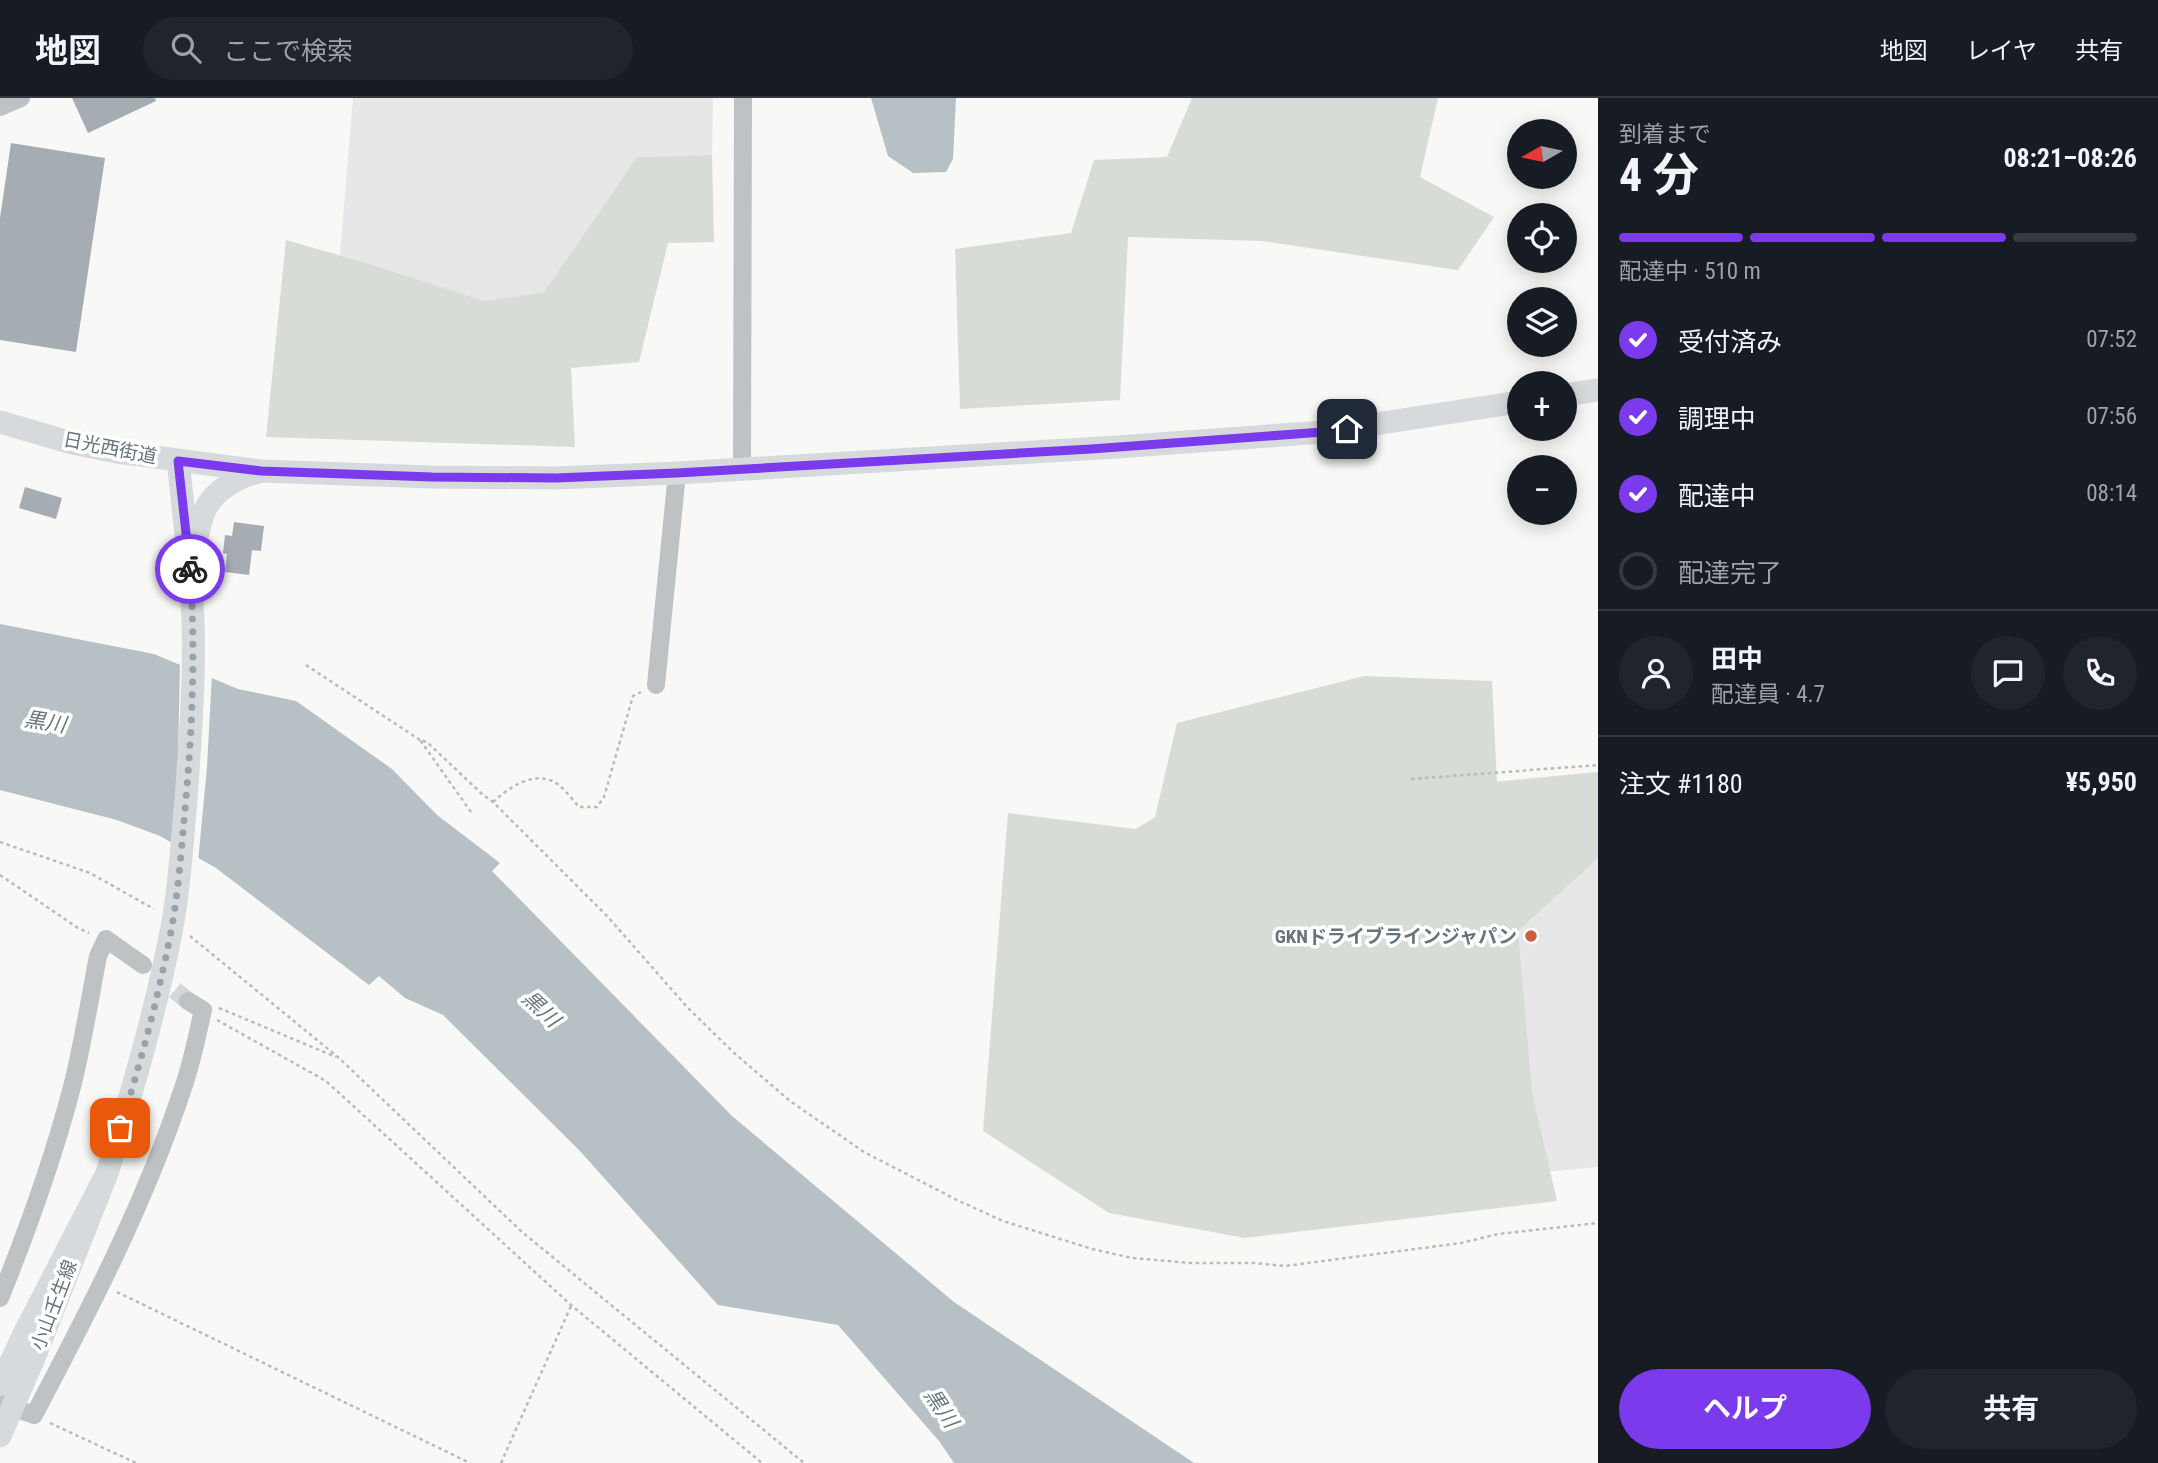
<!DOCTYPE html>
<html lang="ja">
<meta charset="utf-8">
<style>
body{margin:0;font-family:"Roboto Condensed","Noto Sans JP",sans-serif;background:#20242c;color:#f1f3f6;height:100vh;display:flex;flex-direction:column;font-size:26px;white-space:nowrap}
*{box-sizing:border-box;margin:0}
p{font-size:23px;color:#9ea1a6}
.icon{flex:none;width:38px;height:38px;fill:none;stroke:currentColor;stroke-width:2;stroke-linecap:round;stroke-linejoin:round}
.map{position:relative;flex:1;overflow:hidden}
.details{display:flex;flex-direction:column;background:#171b24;width:560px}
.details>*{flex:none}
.needle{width:46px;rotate:261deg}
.controls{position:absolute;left:1507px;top:21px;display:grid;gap:14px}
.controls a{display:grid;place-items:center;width:70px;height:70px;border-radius:50%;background:#171b24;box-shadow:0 4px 18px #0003;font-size:35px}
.pin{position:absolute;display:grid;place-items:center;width:60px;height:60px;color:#fff;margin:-30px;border-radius:14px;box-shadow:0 4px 10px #0006}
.courier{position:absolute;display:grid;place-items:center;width:70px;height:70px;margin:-35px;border:5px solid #7c3aed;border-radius:50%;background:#fff;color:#222;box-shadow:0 2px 9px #0007}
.headline em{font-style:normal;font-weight:700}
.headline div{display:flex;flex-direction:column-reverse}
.headline{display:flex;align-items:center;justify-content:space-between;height:119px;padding:0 21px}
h1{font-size:46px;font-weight:700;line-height:52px}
.bar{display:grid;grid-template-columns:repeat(4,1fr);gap:10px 7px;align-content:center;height:84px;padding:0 21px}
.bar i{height:9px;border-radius:5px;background:#363941}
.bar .on{background:#7c3aed}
.bar p{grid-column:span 4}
.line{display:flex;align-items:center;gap:18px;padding:0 21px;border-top:2px solid #363941}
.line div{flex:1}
.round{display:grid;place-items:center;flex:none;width:74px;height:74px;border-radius:37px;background:#20242c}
ol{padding:0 21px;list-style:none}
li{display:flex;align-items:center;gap:21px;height:77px}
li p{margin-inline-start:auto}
li .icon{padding:7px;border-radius:50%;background:#7c3aed;color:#fff;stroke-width:4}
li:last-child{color:#9ea1a6}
li i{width:38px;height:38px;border:4px solid #363941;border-radius:50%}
.action{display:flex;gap:14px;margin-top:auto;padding:14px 21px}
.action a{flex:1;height:80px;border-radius:42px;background:#7c3aed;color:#fff;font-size:28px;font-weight:700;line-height:80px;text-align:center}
.action a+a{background:#20242c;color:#f1f3f6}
header{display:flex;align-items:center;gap:42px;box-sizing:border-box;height:98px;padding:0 35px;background:#171b24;border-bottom:2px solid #363941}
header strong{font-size:33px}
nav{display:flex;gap:38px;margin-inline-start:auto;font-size:24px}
.search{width:490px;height:63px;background:#20242c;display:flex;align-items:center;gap:18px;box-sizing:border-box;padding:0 24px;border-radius:38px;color:#9ea1a6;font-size:26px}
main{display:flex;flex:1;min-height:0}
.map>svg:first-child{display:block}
.built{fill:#e6e7e6}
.green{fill:#d8dcd6}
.water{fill:#b7c1c5}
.pier{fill:#f8f8f6}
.building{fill:#a6adb2}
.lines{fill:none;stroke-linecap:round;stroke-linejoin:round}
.minor-tunnel{stroke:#d4d7d8;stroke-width:18;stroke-dasharray:18 9;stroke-linecap:butt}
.path{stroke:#b8bbbe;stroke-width:2.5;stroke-dasharray:3.5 3.5;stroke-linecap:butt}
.minor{stroke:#bec2c5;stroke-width:18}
.major{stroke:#d6dadd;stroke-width:23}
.done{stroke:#99a2a7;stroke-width:7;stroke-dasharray:0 12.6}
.route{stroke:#7c3aed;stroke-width:9}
.poi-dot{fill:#cd5f41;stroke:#fff;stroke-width:2.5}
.labels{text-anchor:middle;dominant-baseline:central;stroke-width:7;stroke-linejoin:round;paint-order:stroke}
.street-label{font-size:19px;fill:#66747d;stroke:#fff}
.poi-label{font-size:19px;font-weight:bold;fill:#66747d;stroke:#fff;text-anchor:end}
.water-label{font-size:21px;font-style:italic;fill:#67787f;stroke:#fff}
</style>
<header>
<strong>地図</strong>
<div class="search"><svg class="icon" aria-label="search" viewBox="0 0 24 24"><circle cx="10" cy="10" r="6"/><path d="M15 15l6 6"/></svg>ここで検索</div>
<nav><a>地図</a><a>レイヤ</a><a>共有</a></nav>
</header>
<main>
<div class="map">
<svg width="1598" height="1365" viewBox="0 0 1598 1365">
<rect width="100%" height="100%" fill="#f8f8f6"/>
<!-- built -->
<path class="built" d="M353,0H713L712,57L637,59L544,194L484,203L340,157Z
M1598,674V1069L1447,1083L1479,685Z"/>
<!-- green -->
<path class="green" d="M1192,0H1438L1420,79L1494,119L1458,172L1261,143L1128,139L1120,302L960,311L955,151L1071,135L1094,62L1167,59Z
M712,57L714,144L668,145L639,264L571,270L575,349L266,339L286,142L370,166L484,203L544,194L637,59Z
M1364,578L1492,583L1497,684L1598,674V760L1518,833L1532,994L1557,1103L1245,1140L1109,1115L983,1033L1008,715L1136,731L1155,719L1177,625Z"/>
<!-- water -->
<path class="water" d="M871,0H956L953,61L946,74L913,75L888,58Z
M0,526L154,556L238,591L296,603L392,671L437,717L500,765L492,773L732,1018L954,1204L1194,1365H954L939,1343L838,1227L718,1207L579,1052L443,917L405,900L379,878L369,887L216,770L160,738L117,722L0,692Z"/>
<!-- pier -->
<path class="pier" d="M180,563L212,576L207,669L198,764L171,748L178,664Z"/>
<!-- building -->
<path class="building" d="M72,0H155L156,3L88,35Z
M11,45L105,60L76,254L0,242V120Z
M25,389L62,400L56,421L19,410Z
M234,424L264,428L261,453L252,452L249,477L225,474L227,456L223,455L225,437L232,438Z"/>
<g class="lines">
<!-- minor-tunnel -->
<path class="minor-tunnel" d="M154,875L188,903"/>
<!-- path -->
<path class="path" d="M306,567L420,642
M1411,681L1598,667
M493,704C510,689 536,670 559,687C566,693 573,702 579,709H597L604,699L633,598L641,594
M471,714L420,642L427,644L482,696L493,704L608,819L687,909L733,954L790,1003L864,1054L957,1102L1003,1123L1092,1151L1132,1160L1191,1165H1254L1285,1168L1461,1145L1498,1136L1598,1125
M0,744L90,775L154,811
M0,777L78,830L89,835
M190,838L339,960L522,1134L804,1365
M219,910L336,959
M217,922L326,983L571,1207L762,1365
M117,1194L470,1365
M50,1325L136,1365
M501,1365L571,1208"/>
<!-- minor -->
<path class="minor" d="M0,9L21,0
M742,371L743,0
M656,587L677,375
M0,1200C28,1131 54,1059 73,985C83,944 90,900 98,858L106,841L143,867
M0,1305L34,1317C90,1211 145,1105 183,990C192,965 197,938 203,912L188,903"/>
<!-- major -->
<path class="major" d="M1564,297L1598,292
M0,324L72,345L117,354L261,373L432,379L556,380L677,375L1117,349L1323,334L1519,304
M194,456C197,442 199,425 205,412C214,392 238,379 258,374
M107,1075C132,994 156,913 172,829C180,787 182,744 186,702C190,644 195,580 193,521C190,468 184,416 178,363
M0,1287L25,1234L107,1075L34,1260L0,1338"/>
</g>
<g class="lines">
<!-- done -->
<path class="done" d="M120,1030C141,964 159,897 172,828C178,794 181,757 184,722C192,639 196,555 190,471"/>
<!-- route -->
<path class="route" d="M190,471L178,363L261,373L432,379L556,380L677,375L1091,351L1323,334L1347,331"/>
</g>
<!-- markers -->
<circle class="poi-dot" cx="1531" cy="838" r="7"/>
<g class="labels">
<!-- street labels -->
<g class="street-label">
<text transform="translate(110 350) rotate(11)">日光西街道</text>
<text transform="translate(54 1207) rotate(-69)">小山壬生線</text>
</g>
<!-- poi labels -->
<g class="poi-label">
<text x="1517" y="838">GKNドライブラインジャパン</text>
</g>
<!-- water labels -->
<g class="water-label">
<text transform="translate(45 624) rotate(9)">黒川</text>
<text transform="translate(541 911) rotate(43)">黒川</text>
<text transform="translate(941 1310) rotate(56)">黒川</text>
</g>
</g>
</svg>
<div class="controls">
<a><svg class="needle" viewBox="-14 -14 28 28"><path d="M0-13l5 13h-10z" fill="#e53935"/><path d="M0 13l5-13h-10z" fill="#9ea1a6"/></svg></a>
<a><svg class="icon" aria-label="locate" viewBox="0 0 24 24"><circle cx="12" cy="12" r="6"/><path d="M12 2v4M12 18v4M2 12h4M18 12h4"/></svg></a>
<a><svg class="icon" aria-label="layers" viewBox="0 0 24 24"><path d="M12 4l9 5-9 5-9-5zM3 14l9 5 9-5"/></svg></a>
<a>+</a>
<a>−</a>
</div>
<div class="pin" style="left:120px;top:1030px;background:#ea580c"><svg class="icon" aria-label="bag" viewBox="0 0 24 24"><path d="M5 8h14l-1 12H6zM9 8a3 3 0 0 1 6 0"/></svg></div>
<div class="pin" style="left:1347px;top:331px;background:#1f2937"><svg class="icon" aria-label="home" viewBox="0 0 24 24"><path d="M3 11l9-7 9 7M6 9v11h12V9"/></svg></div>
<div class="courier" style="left:190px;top:471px"><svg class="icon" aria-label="bike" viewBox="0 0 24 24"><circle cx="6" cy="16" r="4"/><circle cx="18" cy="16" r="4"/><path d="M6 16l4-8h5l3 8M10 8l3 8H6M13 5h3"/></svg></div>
</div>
<section class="details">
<div class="headline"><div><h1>4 分</h1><p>到着まで</p></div><em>08:21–08:26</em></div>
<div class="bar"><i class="on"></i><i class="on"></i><i class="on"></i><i></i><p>配達中 · 510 m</p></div>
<ol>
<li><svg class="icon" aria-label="check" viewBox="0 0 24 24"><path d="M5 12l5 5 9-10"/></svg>受付済み<p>07:52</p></li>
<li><svg class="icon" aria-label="check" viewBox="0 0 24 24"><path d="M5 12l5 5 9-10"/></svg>調理中<p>07:56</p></li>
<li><svg class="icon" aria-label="check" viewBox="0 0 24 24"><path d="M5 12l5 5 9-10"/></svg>配達中<p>08:14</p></li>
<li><i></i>配達完了</li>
</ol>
<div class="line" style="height:126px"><a class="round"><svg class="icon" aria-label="person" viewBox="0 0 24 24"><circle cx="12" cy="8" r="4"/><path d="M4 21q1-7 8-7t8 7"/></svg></a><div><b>田中</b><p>配達員 · 4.7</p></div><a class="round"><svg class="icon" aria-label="chat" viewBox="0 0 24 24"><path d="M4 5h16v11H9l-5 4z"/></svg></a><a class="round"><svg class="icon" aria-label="phone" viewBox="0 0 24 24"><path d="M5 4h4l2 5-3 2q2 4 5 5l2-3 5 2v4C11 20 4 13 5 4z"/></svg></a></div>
<div class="line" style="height:91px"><div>注文 #1180</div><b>¥5,950</b></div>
<div class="action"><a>ヘルプ</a><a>共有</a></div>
</section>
</main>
